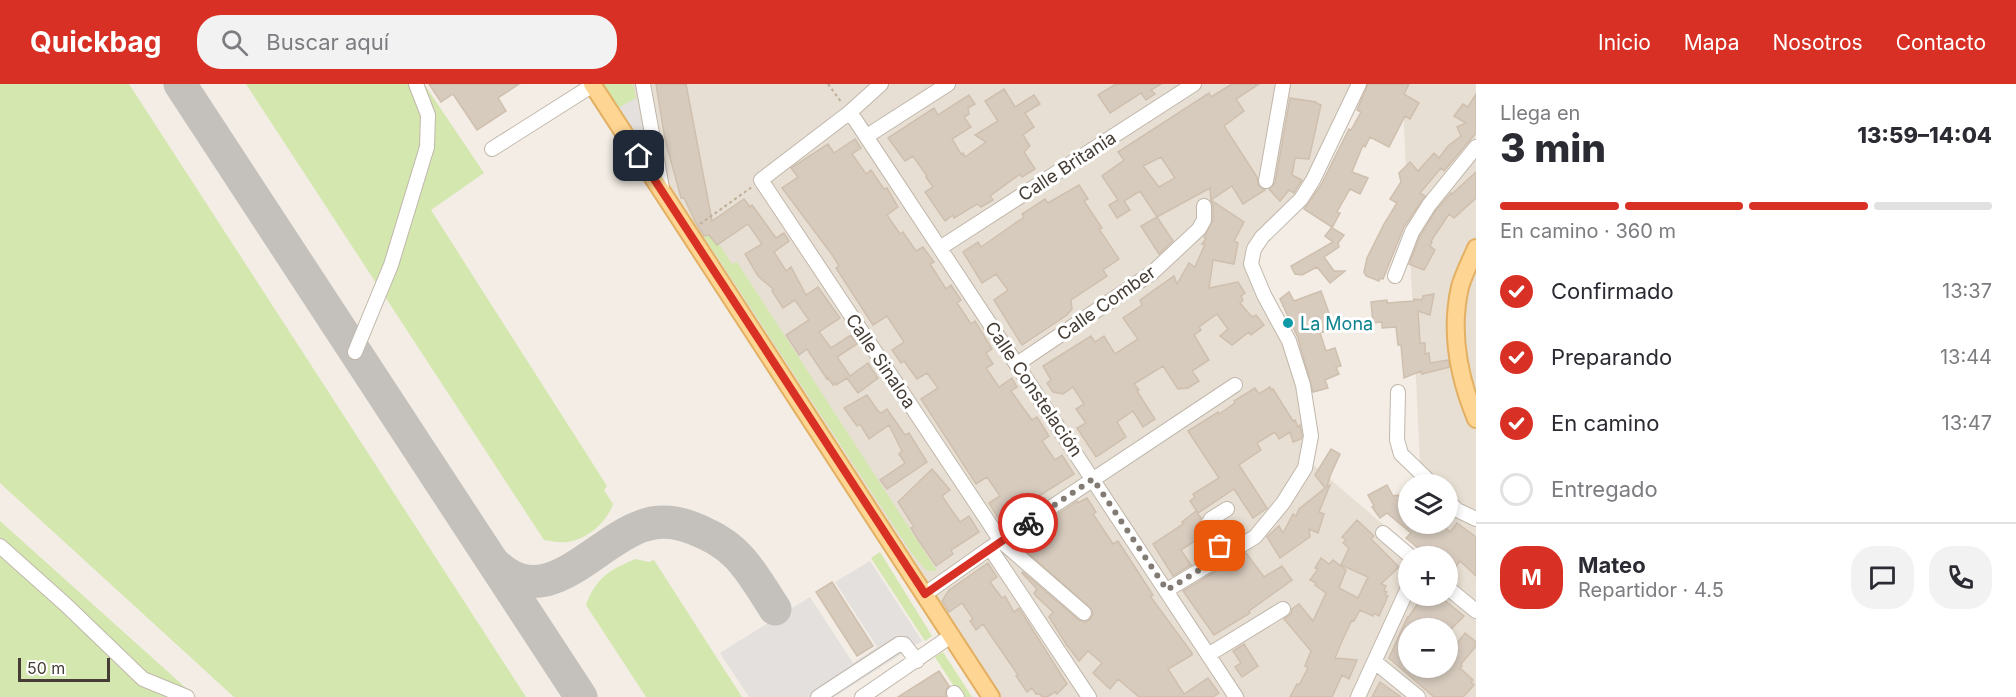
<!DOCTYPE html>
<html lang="es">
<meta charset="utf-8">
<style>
body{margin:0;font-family:Inter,sans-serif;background:#f2f2f3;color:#2b2b33;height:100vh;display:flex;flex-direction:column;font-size:22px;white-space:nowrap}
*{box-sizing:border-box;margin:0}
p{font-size:20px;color:#7c7c81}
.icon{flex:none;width:33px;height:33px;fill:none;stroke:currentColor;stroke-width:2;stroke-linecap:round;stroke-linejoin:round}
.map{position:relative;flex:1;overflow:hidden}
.sheet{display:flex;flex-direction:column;background:#fff;width:540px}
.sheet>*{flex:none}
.tools{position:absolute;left:1398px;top:390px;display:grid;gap:12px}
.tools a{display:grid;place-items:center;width:60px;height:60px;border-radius:50%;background:#fff;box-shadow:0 3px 9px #0003;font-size:30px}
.scale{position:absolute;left:18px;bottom:15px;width:92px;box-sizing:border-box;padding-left:6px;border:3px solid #453d35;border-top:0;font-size:16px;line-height:21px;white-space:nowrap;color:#453d35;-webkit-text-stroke:4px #fff;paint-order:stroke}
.pin{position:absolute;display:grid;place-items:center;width:51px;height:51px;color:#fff;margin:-26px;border-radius:12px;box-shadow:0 3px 9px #0006}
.courier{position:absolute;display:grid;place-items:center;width:60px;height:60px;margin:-30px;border:4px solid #d93025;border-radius:50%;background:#fff;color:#222;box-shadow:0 2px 8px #0007}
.overview em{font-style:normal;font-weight:800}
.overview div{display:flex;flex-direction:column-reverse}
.overview{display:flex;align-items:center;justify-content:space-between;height:102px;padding:0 24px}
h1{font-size:39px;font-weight:800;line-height:45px}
.bar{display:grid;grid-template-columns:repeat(4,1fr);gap:9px 6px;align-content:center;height:72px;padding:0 24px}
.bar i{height:8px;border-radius:4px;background:#e1e1e2}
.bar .active{background:#d93025}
.bar p{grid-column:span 4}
.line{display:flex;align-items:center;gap:15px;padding:0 24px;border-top:2px solid #e1e1e2}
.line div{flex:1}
.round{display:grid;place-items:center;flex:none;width:63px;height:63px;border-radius:24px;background:#f2f2f3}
ol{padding:0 24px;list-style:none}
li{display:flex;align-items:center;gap:18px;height:66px}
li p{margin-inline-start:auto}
li .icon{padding:6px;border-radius:50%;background:#d93025;color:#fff;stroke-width:4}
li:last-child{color:#7c7c81}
li i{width:33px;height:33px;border:3px solid #e1e1e2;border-radius:50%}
header{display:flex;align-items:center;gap:36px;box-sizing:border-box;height:84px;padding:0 30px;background:#d93025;color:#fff}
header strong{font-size:28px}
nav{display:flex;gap:33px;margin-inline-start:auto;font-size:21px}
.search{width:420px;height:54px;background:#f2f2f3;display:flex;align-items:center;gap:15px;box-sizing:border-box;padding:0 21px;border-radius:24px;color:#7c7c81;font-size:22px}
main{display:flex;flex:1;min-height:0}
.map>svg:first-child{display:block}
.residential{fill:#e7dfd3;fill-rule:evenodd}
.green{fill:#d3e7ae}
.parking{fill:#e3e0dd}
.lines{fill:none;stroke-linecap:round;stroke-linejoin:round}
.taxiway{stroke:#c4c1bd;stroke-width:33}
.building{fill:#d7cbbe;stroke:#cfbfae;stroke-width:1.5;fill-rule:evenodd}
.minor-casing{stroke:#c1b7ab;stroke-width:16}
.major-casing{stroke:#e3b063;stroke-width:20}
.path{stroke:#c0ae99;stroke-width:2;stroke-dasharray:3 3;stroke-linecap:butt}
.minor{stroke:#fff;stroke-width:14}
.major{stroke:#fed593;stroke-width:16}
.done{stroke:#827b73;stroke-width:6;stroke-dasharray:0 10.8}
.route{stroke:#d93025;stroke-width:8}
.culture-dot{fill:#0f9aa8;stroke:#fff;stroke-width:2}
.labels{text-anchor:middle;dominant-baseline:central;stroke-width:6;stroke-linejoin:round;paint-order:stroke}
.street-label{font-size:18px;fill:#453d35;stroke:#fff}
.culture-label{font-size:18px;fill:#0d838f;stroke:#fff;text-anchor:start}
</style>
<header>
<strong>Quickbag</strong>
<div class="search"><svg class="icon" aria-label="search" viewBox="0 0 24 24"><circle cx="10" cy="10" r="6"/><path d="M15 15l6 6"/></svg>Buscar aquí</div>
<nav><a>Inicio</a><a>Mapa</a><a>Nosotros</a><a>Contacto</a></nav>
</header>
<main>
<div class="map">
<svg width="1476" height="613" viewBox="0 0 1476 613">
<rect width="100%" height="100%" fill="#f3ede5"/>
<!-- residential -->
<path class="residential" d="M588,0H1360L1303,113L1247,179L1292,270L1310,378L1420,472H1408V512H1448V472H1425L1423,440H1448V400H1421L1402,0H1476V613H988ZM1408,544H1448V584H1408Z"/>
<!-- green -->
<path class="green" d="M0,0H129L526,613H234L0,399Z
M246,0H424L484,89L431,126L607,402L604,406L613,420C606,439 588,455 567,458C560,459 551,457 544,456Z
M602,0H633L636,14L617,25Z
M706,140L732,180L737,178L937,487H927L913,471L699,145Z
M0,437L196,613H0Z
M880,468L932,552L925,557L871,474Z
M636,475L649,478L654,476L742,613H646L586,521C596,494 610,485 636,475Z
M943,568L972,613H961L935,573Z"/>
<!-- parking -->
<path class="parking" d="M636,14L651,81L617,25Z
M870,477L922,557L834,613H749L720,569L810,513L853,579L877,563L835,498Z"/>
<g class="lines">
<!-- taxiway -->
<path class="taxiway" d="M180,0L581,613
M493,478C545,532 593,459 642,442C663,434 684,439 704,449C720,456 736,468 747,483C757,496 766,511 775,525"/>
</g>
<!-- building -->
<path class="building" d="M429,0H519L498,14L506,27L477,46L453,10L441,18Z
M656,0H686L712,137L744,115L750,123L752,121L776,154L784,149L789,157L774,168L786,187L791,183L806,211L818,203L840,234L819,248L831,264L851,251L857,260L837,273L850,292L868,279L878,294L858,309L847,294L836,301L835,299L833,301L828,294L827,295L807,265L799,271L786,251L809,236L795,216L783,224L772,207L773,205L758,192L745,170L762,160L748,140L717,161L709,151L704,152L696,139L684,114H681L665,55Z
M1116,0H1161L1151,6L1155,10L1146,16L1141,9L1110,29L1098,11Z
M1232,0H1259L1236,15L1244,27L1224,42L1257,93L1258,101L1265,106L1243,120L1232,102L1211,116L1244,138L1234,157L1238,159L1234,180L1213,176L1209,204L1238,198L1245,209L1241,212L1243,216L1240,219L1252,233L1256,231L1264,241L1251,251L1249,248L1232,261L1220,252L1228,245L1217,230L1199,243L1201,246L1194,251L1209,276L1192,287L1199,297L1188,304L1178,305L1163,282L1134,300L1139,306L1137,307L1155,335L1143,343L1133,327L1117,338L1126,353L1096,373L1077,344L1086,339L1076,325L1084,320L1073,303L1063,310L1053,308L1047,299L1051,296L1043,282L1091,252L1095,258L1104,252L1115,270L1138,255L1123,234L1142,221L1140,216L1174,192L1177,200L1189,179L1195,183L1205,160H1202L1206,155L1204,153L1213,136V122L1211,117L1210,104L1157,133L1140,107L1124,117L1130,126L1117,134L1109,121L1118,116L1102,92L1124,76L1118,68L1209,9L1211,13ZM1161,73L1175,94L1159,103L1143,82Z
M1368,0H1409L1404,10L1419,19L1410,35L1405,32L1389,63L1370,53L1365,63L1363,61L1352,88L1368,94L1360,110L1350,105L1337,128L1340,129L1332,144L1344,151L1338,159L1339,163L1324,173L1334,187H1345L1330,199L1317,183L1302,191L1295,190L1291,182L1333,158L1325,152L1332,143L1304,125L1321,101L1349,45L1351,46L1361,28L1357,26Z
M1004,5L1015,23L1034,11L1040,20L1025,29L1034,43L1023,51L1030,62L1024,68L1035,85L1022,93L1020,90L990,112L993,116L981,123L977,120L954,134L953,131L945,137L925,108L933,103L926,93L927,92L913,72L905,77L888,54L934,24L938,31L969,11L975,20L968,24L969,30L964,33L971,43L952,55L961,70L963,69L965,73L986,58L975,51L998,37L985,17Z
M1476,10V49L1444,87L1441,84L1420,109L1425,112L1404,143L1383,195L1380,194L1379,197L1366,192L1364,188L1367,174L1384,140L1397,119L1390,115L1401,98L1399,89L1410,78L1418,87L1434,69L1439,74L1448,62L1461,52L1457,43L1466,39L1454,32L1463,20L1468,23Z
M1290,14L1316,18V19L1321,21L1309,75L1295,74L1292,91L1302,96L1294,109L1289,106L1280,117L1269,105L1275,99Z
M855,55L861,64L852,70L866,90L871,86L884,105L887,104L898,123L887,131L900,150L903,148L916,167L923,163L934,178L930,180L946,205L951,201L961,216L957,219L971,240L975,237L992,265L986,269L993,280L986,284L999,303L1012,294L1017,303L1011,307L1032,336L1037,333L1049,352L1042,357L1055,376L1062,371L1074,390L1037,413L1001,439L989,419L1000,412L987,393L976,400L921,315L938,304L927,289L917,295L904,277L901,279L892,266L904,258L887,232L873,241L836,184L839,182L833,172L782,104L798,93L791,84L828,60L834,69Z
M1476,88V114L1454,134L1449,130L1431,157L1432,158L1430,162L1435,166L1424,186L1409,180L1420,152L1436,126L1451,109L1452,110Z
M1079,101L1088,115L1084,117L1102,144L1099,145L1119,175L1103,186L1107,192L1071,216L1072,225L1067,231L1022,261L994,216L1008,206L996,190L982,199L963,168L978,158L981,163L994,154L1024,133L1022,130L1045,115L1048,119Z
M1157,133L1173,157L1159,170L1141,142Z
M1321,207L1329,229L1330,240L1332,245L1320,249L1326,267L1335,264L1341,282L1336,283L1339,290L1325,296L1328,304L1313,308L1298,254L1280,215L1289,208L1294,217Z
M1434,210L1430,231L1418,227L1420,259H1425V270L1429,269L1430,279L1448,276L1450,283L1422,290L1421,287L1404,294L1401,261H1398L1396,243L1382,244V238L1373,239L1371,218L1387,216V219L1414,217V215L1422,216L1423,212Z
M1270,303L1271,306L1273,305L1293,337L1295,336L1298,343L1300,341L1302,352L1301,355L1293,358L1290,348L1279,355L1275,348L1257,359L1261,366L1239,381L1267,424L1253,434L1234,405L1198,429L1190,417L1195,413L1193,410L1219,394L1188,347L1218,328L1219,330L1235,319L1234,317L1255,304L1259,310Z
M867,311L878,327L881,329L887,325L905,351L909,349L927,378L887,405L880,396L905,379L899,370L902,367L889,341L869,355L860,340L857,342L844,324Z
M1331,365L1340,370L1330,392L1327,403L1330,401L1319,428L1324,430L1318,449L1309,445L1310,453L1280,474L1267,453L1279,442L1283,449L1293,430L1296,432L1299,425L1325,404L1315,391Z
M932,385L950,406L942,412L960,438L969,432L979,448L951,466L953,470L936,482L917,454L911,444L914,443L898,418Z
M1387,401L1393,412L1398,411L1408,424V440H1441L1450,448L1457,439L1476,453V492L1460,477L1455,484L1448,478V472H1428L1406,454L1411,449L1387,429L1380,434L1372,423L1374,422L1368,411Z
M1087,414L1096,428L1093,430L1113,460L1118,457L1153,511L1150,512L1192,569V571L1168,585L1184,610L1208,594L1219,609L1213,613H1139L1118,595L1110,605L1093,589L1102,579L1088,567L1079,577L1066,560L1049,533L1053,528L1036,512L1034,509L1037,505L1022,489L1023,488L1079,536L1086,538L1090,535L1093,530L1092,526L1017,459L1077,417L1078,419Z
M1196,427L1201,434L1199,440L1204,451L1181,466L1191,481L1173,492L1153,460L1183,440L1182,438Z
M1357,436L1374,452L1371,455L1399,483L1381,500L1386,502L1384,507L1387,508L1385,511L1388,512L1379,532L1374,529L1373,532L1360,526L1354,537L1352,536L1342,557L1335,574L1357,576L1349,595L1342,591L1332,613H1290L1297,600L1299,601L1308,584L1305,582L1311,567L1284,535L1291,530L1292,525L1299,520L1313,537L1326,509L1315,501L1316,499L1310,496L1318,485L1315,484L1321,474L1329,480L1333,476L1346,486L1339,504L1358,514L1368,493L1341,481L1349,464L1343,459L1346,456L1342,453Z
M1246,469L1264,493L1282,482L1292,496L1249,527L1250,529L1214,551L1183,507Z
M988,479L997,493L990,498L1002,514L1005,512L1014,528L1019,524L1067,600L1057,610L1055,608L1047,613H1042L1040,610H1036L1032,604L1027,608L1016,592L1018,591L983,540L976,546L970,537L973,535L962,519L949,528L942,517L949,506Z
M832,498L873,562L857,572L816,508Z
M1423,512H1439L1464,532L1452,544H1446L1440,539L1436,544H1408V584H1448V571L1465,549L1476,558V562L1461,580L1462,582L1460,584L1473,596L1471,598L1474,601L1463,613H1434L1389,574L1408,532V534Z
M1244,560L1258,582L1242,593L1235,583L1241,579L1233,567Z
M939,587L949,602L946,606V613H898Z
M1380,598L1401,613H1372Z"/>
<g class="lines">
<defs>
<path id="minor" d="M643,0L662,104
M881,0L850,28L761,96L1001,457L1084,529
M850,28L1236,613
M867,52L948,0
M492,65L593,1
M1266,97L1283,0
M940,164L1194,0
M1395,192L1412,148L1429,121L1476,63
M355,268L391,181L427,63L428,31L416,0
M1017,280L1152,189L1199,145L1204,136V122
M1398,308L1397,356L1401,370L1432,400
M1448,417L1457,426L1476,435
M1383,449L1410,472
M0,462L65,520L143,595L187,613
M990,464L1089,613
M1225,470L1208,440L1211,435L1227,425
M1448,504L1476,527
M1167,506L1255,453L1283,419L1305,384L1311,352L1303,301L1289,257L1264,211L1251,180L1254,165L1262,153L1301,115L1313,96L1359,0
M925,510L990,464L1235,301
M1208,571L1283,525
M1375,578L1418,613
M954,609L957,613
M818,613L899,560H904L917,577
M862,613L951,552
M1358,613L1408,504"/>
<path id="major" d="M592,0L991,613
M1476,164C1471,176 1464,189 1460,203C1450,247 1459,294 1476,335"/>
</defs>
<!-- minor casing -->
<use href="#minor" class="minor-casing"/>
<!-- major casing -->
<use href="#major" class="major-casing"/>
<!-- path -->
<path class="path" d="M828,0L842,19
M700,140L752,103"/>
<!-- minor -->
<use href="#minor" class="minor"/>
<!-- major -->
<use href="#major" class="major"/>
</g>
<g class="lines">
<!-- done -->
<path class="done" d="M1028,439L1093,395L1167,506L1225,470L1220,462"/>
<!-- route -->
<path class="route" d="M639,72L925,510L1028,439"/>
</g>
<!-- markers -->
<circle class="culture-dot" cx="1288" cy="239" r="6"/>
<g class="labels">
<!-- street labels -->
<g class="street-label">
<text transform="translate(1067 82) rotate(-33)">Calle Britania</text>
<text transform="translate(1106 219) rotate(-35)">Calle Comber</text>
<text transform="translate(881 277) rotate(56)">Calle Sinaloa</text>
<text transform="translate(1034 305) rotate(56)">Calle Constelación</text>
</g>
<!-- culture labels -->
<g class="culture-label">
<text x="1300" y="239">La Mona</text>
</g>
</g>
</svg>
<div class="tools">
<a><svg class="icon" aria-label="layers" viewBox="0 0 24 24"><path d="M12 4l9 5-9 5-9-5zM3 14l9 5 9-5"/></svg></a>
<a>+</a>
<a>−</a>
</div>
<div class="scale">50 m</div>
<div class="pin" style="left:1220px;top:462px;background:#ea580c"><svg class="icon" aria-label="bag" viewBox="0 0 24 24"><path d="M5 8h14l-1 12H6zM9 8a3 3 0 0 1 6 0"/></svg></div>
<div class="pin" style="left:639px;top:72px;background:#1f2937"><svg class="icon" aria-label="home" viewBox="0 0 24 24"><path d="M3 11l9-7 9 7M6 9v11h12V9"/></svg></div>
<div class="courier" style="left:1028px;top:439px"><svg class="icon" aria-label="bike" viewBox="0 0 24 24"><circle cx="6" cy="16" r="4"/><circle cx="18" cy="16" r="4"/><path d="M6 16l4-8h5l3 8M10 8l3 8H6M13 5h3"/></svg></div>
</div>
<section class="sheet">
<div class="overview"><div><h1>3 min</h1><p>Llega en</p></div><em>13:59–14:04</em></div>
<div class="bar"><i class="active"></i><i class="active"></i><i class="active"></i><i></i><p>En camino · 360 m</p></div>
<ol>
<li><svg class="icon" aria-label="check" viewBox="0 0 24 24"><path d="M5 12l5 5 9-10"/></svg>Confirmado<p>13:37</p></li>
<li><svg class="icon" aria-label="check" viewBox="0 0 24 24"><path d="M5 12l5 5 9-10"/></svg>Preparando<p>13:44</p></li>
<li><svg class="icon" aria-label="check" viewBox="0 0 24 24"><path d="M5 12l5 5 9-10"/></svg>En camino<p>13:47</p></li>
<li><i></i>Entregado</li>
</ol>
<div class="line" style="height:108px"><b class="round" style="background:#d93025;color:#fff">M</b><div><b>Mateo</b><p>Repartidor · 4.5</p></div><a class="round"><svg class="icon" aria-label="chat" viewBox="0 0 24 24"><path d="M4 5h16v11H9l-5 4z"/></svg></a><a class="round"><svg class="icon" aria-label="phone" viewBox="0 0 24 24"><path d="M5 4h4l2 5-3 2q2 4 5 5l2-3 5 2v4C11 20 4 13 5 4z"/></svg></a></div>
</section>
</main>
